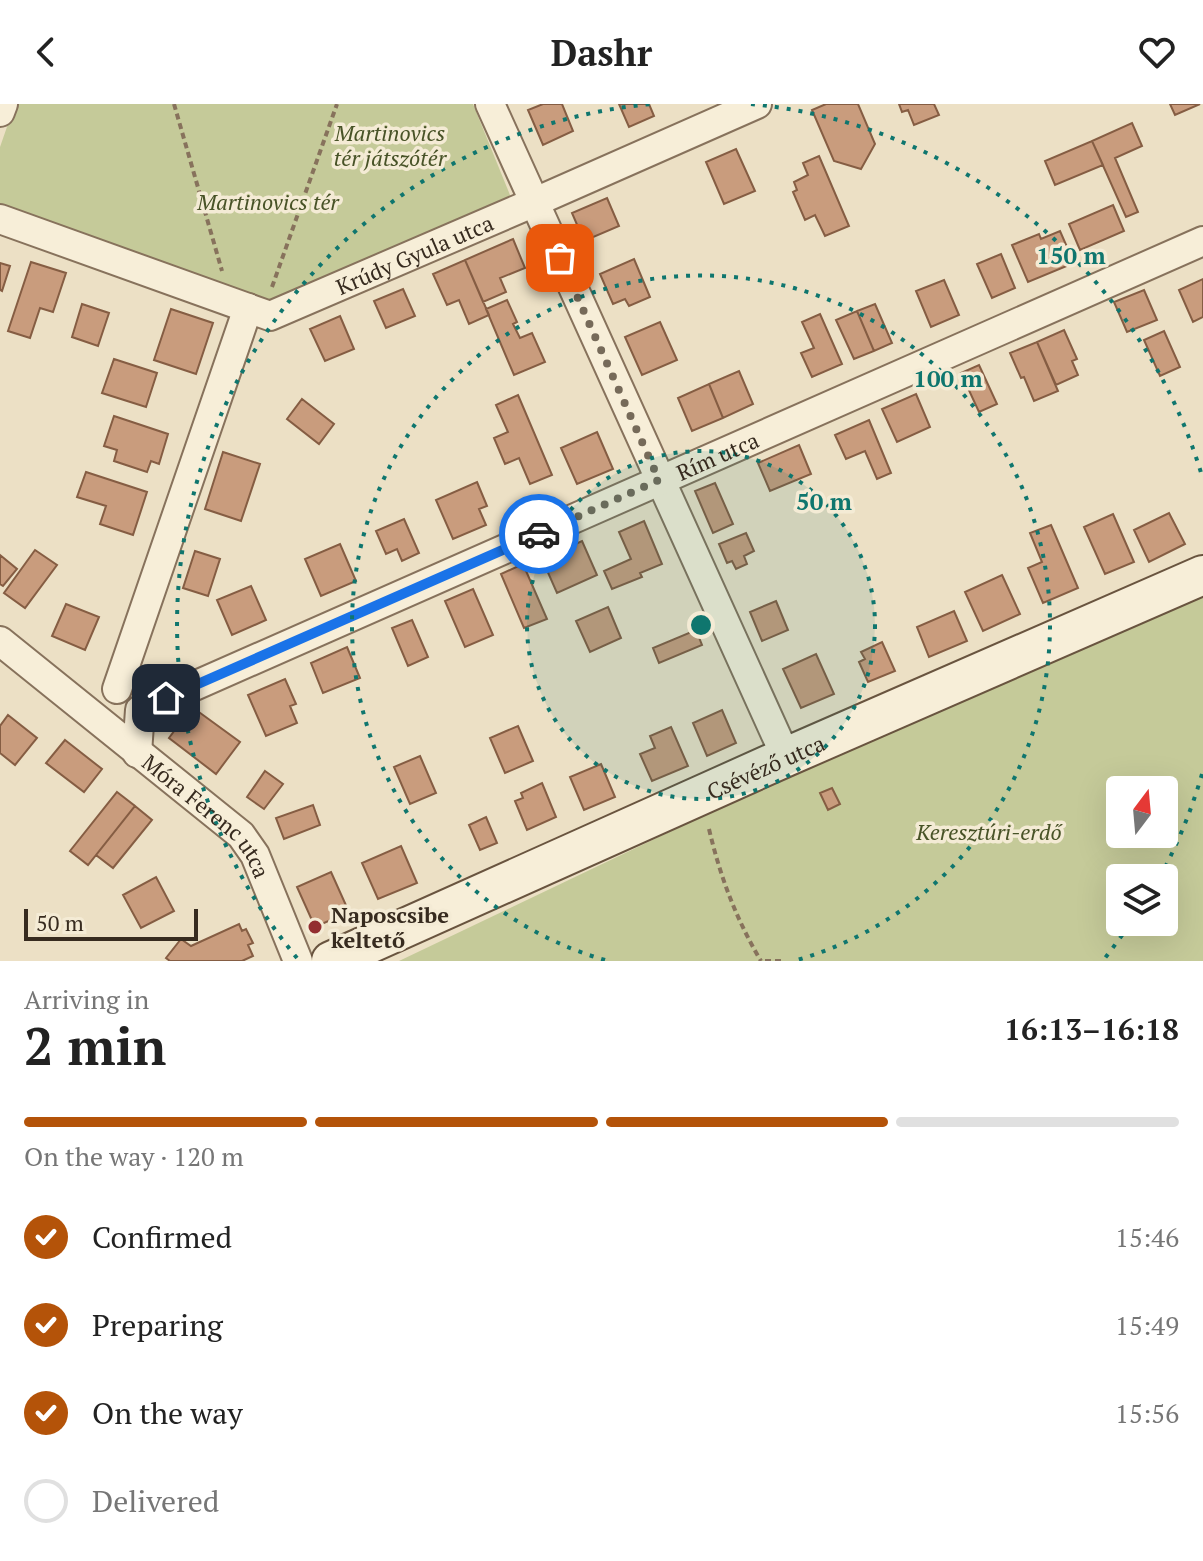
<!DOCTYPE html>
<meta charset="utf-8">
<style>
body{margin:0;font-family:"PT Serif",serif;background:#f2f2f2;color:#222;height:100vh;display:flex;flex-direction:column;font-size:30px;white-space:nowrap}
*{box-sizing:border-box;margin:0}
p{font-size:26px;color:#767676}
.icon{flex:none;width:44px;height:44px;fill:none;stroke:currentColor;stroke-width:2;stroke-linecap:round;stroke-linejoin:round}
.map{position:relative;height:857px;overflow:hidden}
.panel{display:flex;flex-direction:column;background:#fff;flex:1}
.panel>*{flex:none}
.needle{width:52px;rotate:16deg}
.tools{position:absolute;left:1106px;top:672px;display:grid;gap:16px}
.tools a{display:grid;place-items:center;width:72px;height:72px;border-radius:8px;background:#fff;box-shadow:0 8px 32px #0002;font-size:40px}
.scale{position:absolute;left:24px;bottom:20px;width:174px;box-sizing:border-box;padding-left:8px;border:4px solid #372b1f;border-top:0;font-size:22px;line-height:28px;white-space:nowrap;color:#372b1f;-webkit-text-stroke:6px #f4ebd5;paint-order:stroke}
.pin{position:absolute;display:grid;place-items:center;width:68px;height:68px;color:#fff;margin:-34px;border-radius:16px;box-shadow:0 4px 12px #0006}
.courier{position:absolute;display:grid;place-items:center;width:80px;height:80px;margin:-40px;border:6px solid #1a73e8;border-radius:50%;background:#fff;color:#222;box-shadow:0 2px 10px #0007}
.headline em{font-style:normal;font-weight:700}
.headline div{display:flex;flex-direction:column-reverse}
.headline{display:flex;align-items:center;justify-content:space-between;height:136px;padding:0 24px}
h1{font-size:52px;font-weight:700;line-height:60px}
.bar{display:grid;grid-template-columns:repeat(4,1fr);gap:12px 8px;align-content:center;height:96px;padding:0 24px}
.bar i{height:10px;border-radius:6px;background:#e0e0e0}
.bar .on{background:#b45309}
.bar p{grid-column:span 4}
ol{padding:0 24px;list-style:none}
li{display:flex;align-items:center;gap:24px;height:88px}
li p{margin-inline-start:auto}
li .icon{padding:8px;border-radius:50%;background:#b45309;color:#fff;stroke-width:4}
li:last-child{color:#767676}
li i{width:44px;height:44px;border:4px solid #e0e0e0;border-radius:50%}
header{display:flex;justify-content:space-between;align-items:center;height:104px;padding:0 24px;background:#fff;font-size:36px;font-weight:700}
.map>svg:first-child{display:block}
.green{fill:#c5ca99;fill-rule:evenodd}
.building{fill:#c99c7d;stroke:#855d43;stroke-width:2}
.lines{fill:none;stroke-linecap:round;stroke-linejoin:round}
.minor-casing{stroke:#87725c;stroke-width:32}
.secondary-casing{stroke:#69543f;stroke-width:42}
.path{stroke:#87725c;stroke-width:4;stroke-dasharray:6 4;stroke-linecap:butt}
.minor{stroke:#f7eed8;stroke-width:28}
.secondary{stroke:#f7eed8;stroke-width:38}
.done{stroke:#766a59;stroke-width:8;stroke-dasharray:0 14.4}
.route{stroke:#1a73e8;stroke-width:10}
.ring{fill:none;stroke:#0f766e;stroke-width:4;stroke-dasharray:4 8}
.poi-dot{fill:#932e30;stroke:#f4ebd5;stroke-width:3}
.labels{text-anchor:middle;dominant-baseline:central;stroke-width:7;stroke-linejoin:round;paint-order:stroke}
.park-label{font-size:22px;font-style:italic;fill:#485327;stroke:#f4ebd5}
.street-label{font-size:22px;fill:#372b1f;stroke:#f4ebd5}
.poi-label{font-size:22px;font-weight:bold;fill:#372b1f;stroke:#f4ebd5;text-anchor:start}
.centre{fill:#0f766e;stroke:#f4ebd5;stroke-width:4}
.ring-label{font-size:24px;text-anchor:middle;font-weight:bold;fill:#0f766e;stroke:#f4ebd5;stroke-width:7;stroke-linejoin:round;paint-order:stroke}
</style>
<header><svg class="icon" aria-label="back" viewBox="0 0 24 24"><path d="M15 5l-7 7 7 7"/></svg>Dashr<svg class="icon" aria-label="heart" viewBox="0 0 24 24"><path d="M12 20l-8-8c-3-5 5-10 8-4 3-6 11-1 8 4z"/></svg></header>
<div class="map">
<svg width="1203" height="857" viewBox="0 0 1203 857">
<rect width="100%" height="100%" fill="#ece0c5"/>
<!-- green -->
<path class="green" d="M15,0H473L512,96L273,202L0,102V43Z
M1203,491V857H399L801,665ZM1120,686H1164V730H1120ZM1120,774H1164V818H1120Z"/>
<!-- building -->
<path class="building" d="M543,0H562L573,27L543,41L528,6Z
M619,0H649L654,12L629,23Z
M826,0H858L875,40L861,65L834,57L812,6Z
M899,0H934L939,11L914,21L908,6L902,8Z
M1170,0H1200L1175,11Z
M1132,19L1142,42L1115,54L1138,108L1126,113L1092,37Z
M1092,37L1103,61L1055,81L1045,57Z
M736,45L755,87L724,100L706,58Z
M819,52L849,122L825,132L815,111L805,116L793,88L797,86L794,78L808,71L803,59Z
M607,94L619,122L584,137L572,109Z
M1113,101L1124,127L1080,146L1069,120Z
M1060,127L1074,159L1028,178L1012,141L1039,130L1041,135Z
M513,135L525,164L500,174L506,188L483,198L465,156Z
M1001,150L1015,184L992,194L977,160Z
M634,155L650,193L629,202L625,195L613,200L600,170Z
M465,156L489,211L469,220L459,196L447,201L433,170Z
M31,158L66,169L53,208L40,204L30,234L8,227Z
M0,159L10,162L2,187L0,186Z
M1203,175V213L1193,218L1179,186Z
M944,176L959,211L931,223L916,187Z
M403,185L415,212L386,224L374,197Z
M1144,186L1157,216L1127,228L1114,198Z
M507,196L517,218L513,220L520,234L532,229L545,258L514,271L486,205Z
M82,200L109,209L98,242L72,233Z
M875,200L892,239L874,247L857,207Z
M171,205L213,219L196,270L154,256Z
M857,207L874,247L854,255L836,216Z
M820,210L842,260L812,273L801,249L814,244L802,218Z
M340,212L354,245L325,257L310,225Z
M660,218L677,256L642,271L625,233Z
M1064,226L1077,255L1072,257L1078,271L1056,281L1037,238Z
M1164,227L1180,263L1160,272L1144,236Z
M1037,238L1058,287L1034,297L1024,273L1021,274L1010,249Z
M114,255L157,269L146,303L102,289Z
M979,261L997,300L979,308L961,269Z
M739,267L753,300L723,314L709,280Z
M709,280L723,314L692,327L678,294Z
M916,290L930,323L897,338L882,305Z
M518,291L552,371L530,380L519,354L505,360L494,334L508,328L496,301Z
M302,295L334,320L319,340L287,315Z
M114,312L168,330L159,360L151,357L147,368L114,357L117,346L104,342Z
M869,316L891,369L877,375L865,347L846,355L835,331Z
M597,328L613,365L577,380L561,344Z
M799,341L811,370L770,387L758,359Z
M223,348L260,360L241,417L205,405Z
M86,368L147,388L133,431L100,420L106,402L77,393Z
M477,378L487,402L479,405L486,421L453,435L436,396Z
M715,379L733,420L713,429L695,387Z
M1169,409L1185,440L1149,458L1134,426Z
M1113,410L1134,458L1105,470L1084,423Z
M404,415L419,449L402,457L397,445L386,450L376,427Z
M644,417L662,460L640,469L642,473L612,485L604,467L631,455L619,428Z
M1051,421L1078,484L1043,499L1028,464L1042,458L1030,429Z
M746,429L754,447L744,452L747,460L736,465L732,457L727,459L719,440Z
M582,437L597,471L557,489L542,455Z
M340,440L356,477L321,492L305,455Z
M35,446L57,461L25,504L4,489Z
M195,447L220,455L208,492L183,484Z
M0,451L17,465L3,482L0,480Z
M523,460L547,515L524,524L501,470Z
M1002,471L1020,510L983,527L965,488Z
M251,482L266,516L232,531L217,496Z
M473,485L493,531L465,543L445,497Z
M776,497L788,526L762,537L750,508Z
M66,500L99,513L85,546L52,532Z
M608,503L621,534L590,548L576,517Z
M954,507L967,537L929,553L917,523Z
M412,516L428,553L408,562L392,524Z
M696,526L702,541L659,559L653,544Z
M882,538L895,567L868,578L859,558L865,555L861,548Z
M347,543L360,574L323,589L311,559Z
M816,550L834,590L801,604L783,565Z
M285,575L296,600L290,602L297,619L266,632L248,591Z
M192,603L240,638L216,670L169,634Z
M722,606L736,639L707,652L693,619Z
M8,611L37,634L15,661L0,649V622Z
M518,622L533,657L505,669L490,634Z
M671,623L688,662L652,677L640,650L655,644L650,632Z
M65,636L102,665L84,688L46,659Z
M420,652L436,689L410,700L394,663Z
M601,660L615,693L584,706L570,673Z
M265,667L283,680L264,705L247,693Z
M542,679L556,713L527,726L515,697L523,694L521,689Z
M832,684L840,700L828,706L820,689Z
M117,688L135,702L88,761L70,747Z
M313,701L320,721L284,735L276,714Z
M135,702L152,716L113,764L96,751Z
M486,713L497,739L480,746L469,721Z
M401,742L417,779L378,795L362,759Z
M331,768L349,808L315,823L297,783Z
M156,773L174,807L141,824L123,791Z
M239,820L242,827L246,825L253,839L248,841L253,852L242,857H170L166,854L181,835L191,842Z"/>
<g class="lines">
<defs>
<g id="minor">
<path d="M490,0L786,653"/>
<path d="M0,8L3,0"/>
<path id="s1" d="M0,115L270,212L535,98L757,0"/>
<path id="s2" d="M0,537L241,731L255,751L298,857"/>
<path d="M117,585L248,204"/>
<path id="s3" d="M137,649L140,606L1203,137"/>
</g>
<g id="secondary">
<path id="s4" d="M331,857L786,653L1203,471"/>
</g>
</defs>
<!-- minor casing -->
<use href="#minor" class="minor-casing"/>
<!-- secondary casing -->
<use href="#secondary" class="secondary-casing"/>
<!-- path -->
<path class="path" d="M174,0L222,167
M272,183L337,0
M709,725C720,772 736,815 761,857
M765,857H781"/>
<!-- minor -->
<use href="#minor" class="minor"/>
<!-- secondary -->
<use href="#secondary" class="secondary"/>
</g>
<g class="lines">
<!-- done -->
<path class="done" d="M539,430L659,376L560,154"/>
<!-- route -->
<path class="route" d="M166,594L539,430"/>
</g>
<!-- distance rings -->
<circle cx="701" cy="521" r="174" fill="#0f766e" fill-opacity=".12"/>
<g class="ring">
<circle cx="701" cy="521" r="174"/>
<path d="M605 856A349 349 0 1 1 797 856"/>
<path d="M1202 670A523 523 0 0 1 1161 771M1129 821A523 523 0 0 1 1105 854M297 854A523 523 0 0 1 651 0M751 0A523 523 0 0 1 1202 372"/>
</g>
<!-- markers -->
<circle class="poi-dot" cx="315" cy="823" r="8"/>
<g class="labels">
<!-- park labels -->
<g class="park-label">
<text x="390" y="28">Martinovics<tspan x="390" dy="25">tér játszótér</tspan></text>
<text x="268" y="97">Martinovics tér</text>
<text x="989" y="727">Keresztúri-erdő</text>
</g>
<!-- street labels -->
<g class="street-label">
<text stroke="none"><textPath href="#s1" startOffset="444">Krúdy Gyula utca</textPath></text>
<text stroke="none"><textPath href="#s3" startOffset="674">Rím utca</textPath></text>
<text stroke="none"><textPath href="#s4" startOffset="476">Csévéző utca</textPath></text>
<text stroke="none"><textPath href="#s2" startOffset="272">Móra Ferenc utca</textPath></text>
</g>
<!-- poi labels -->
<g class="poi-label">
<text x="331" y="810">Naposcsibe<tspan x="331" dy="25">keltető</tspan></text>
</g>
</g>
<circle cx="701" cy="521" r="12" class="centre"/>
<g class="ring-label">
<text x="1071" y="160">150 m</text>
<text x="948" y="283">100 m</text>
<text x="824" y="406">50 m</text>
</g>
</svg>
<div class="tools">
<a><svg class="needle" viewBox="-14 -14 28 28"><path d="M0-13l5 13h-10z" fill="#e53935"/><path d="M0 13l5-13h-10z" fill="#767676"/></svg></a>
<a><svg class="icon" aria-label="layers" viewBox="0 0 24 24"><path d="M12 4l9 5-9 5-9-5zM3 14l9 5 9-5"/></svg></a>
</div>
<div class="scale">50 m</div>
<div class="pin" style="left:560px;top:154px;background:#ea580c"><svg class="icon" aria-label="bag" viewBox="0 0 24 24"><path d="M5 8h14l-1 12H6zM9 8a3 3 0 0 1 6 0"/></svg></div>
<div class="pin" style="left:166px;top:594px;background:#1f2937"><svg class="icon" aria-label="home" viewBox="0 0 24 24"><path d="M3 11l9-7 9 7M6 9v11h12V9"/></svg></div>
<div class="courier" style="left:539px;top:430px"><svg class="icon" aria-label="car" viewBox="0 0 24 24"><path d="M5 17H2v-5l4-1 3-4h7l3 4 3 1v5h-3M9 17h6M6 11h13"/><circle cx="7" cy="17" r="2"/><circle cx="17" cy="17" r="2"/></svg></div>
</div>
<section class="panel">
<div class="headline"><div><h1>2 min</h1><p>Arriving in</p></div><em>16:13–16:18</em></div>
<div class="bar"><i class="on"></i><i class="on"></i><i class="on"></i><i></i><p>On the way · 120 m</p></div>
<ol>
<li><svg class="icon" aria-label="check" viewBox="0 0 24 24"><path d="M5 12l5 5 9-10"/></svg>Confirmed<p>15:46</p></li>
<li><svg class="icon" aria-label="check" viewBox="0 0 24 24"><path d="M5 12l5 5 9-10"/></svg>Preparing<p>15:49</p></li>
<li><svg class="icon" aria-label="check" viewBox="0 0 24 24"><path d="M5 12l5 5 9-10"/></svg>On the way<p>15:56</p></li>
<li><i></i>Delivered</li>
</ol>
</section>
